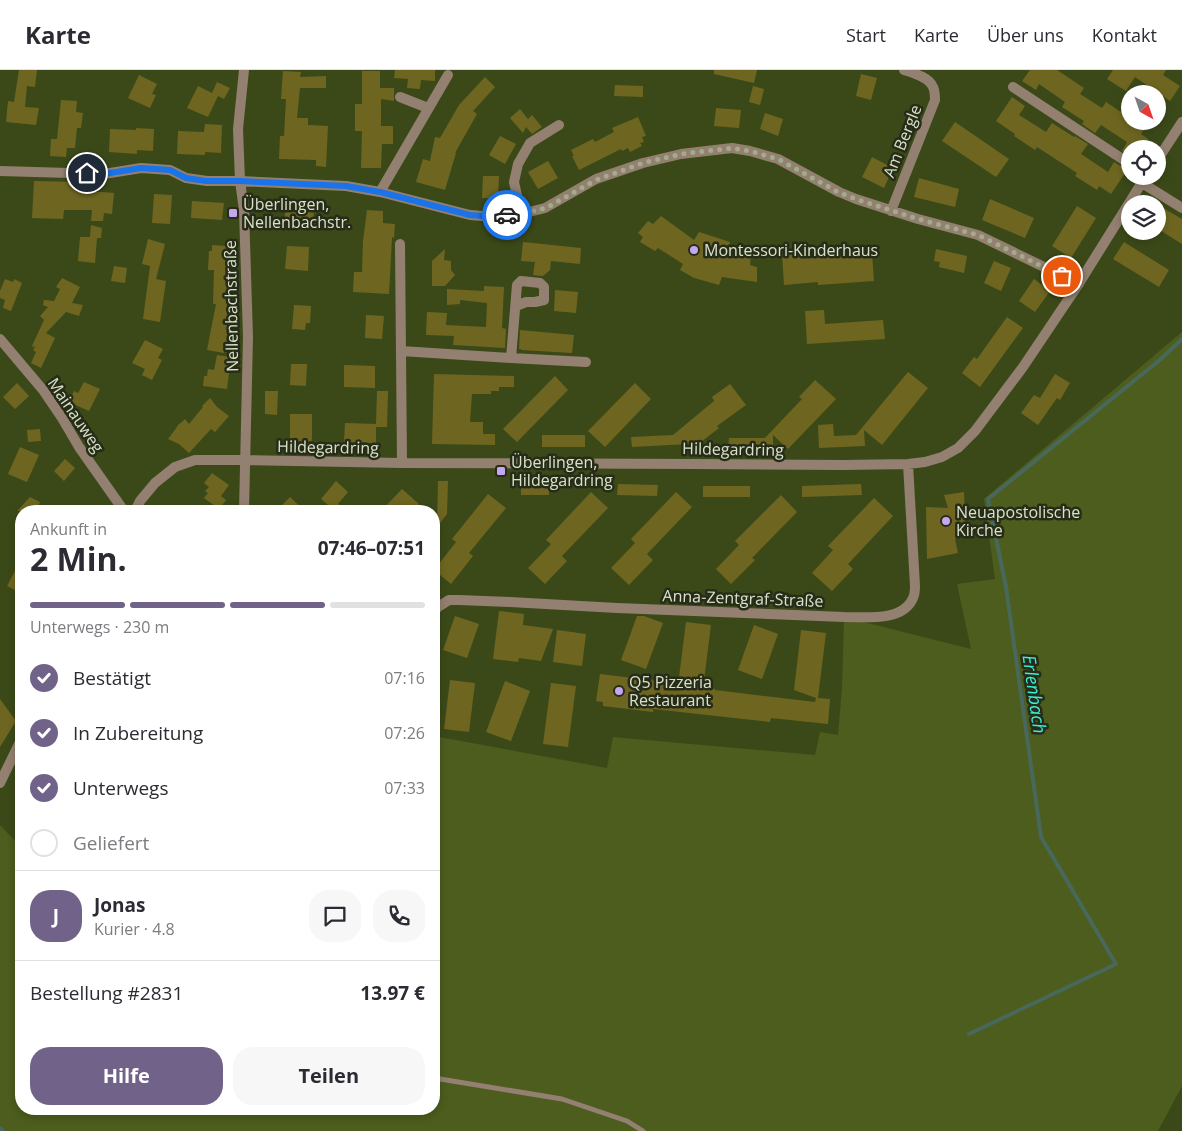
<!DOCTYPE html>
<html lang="de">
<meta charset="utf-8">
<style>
body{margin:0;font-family:"Open Sans",sans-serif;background:#f7f7f7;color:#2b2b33;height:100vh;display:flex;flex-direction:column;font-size:19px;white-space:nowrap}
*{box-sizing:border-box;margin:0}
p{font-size:16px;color:#7c7c81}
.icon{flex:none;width:28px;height:28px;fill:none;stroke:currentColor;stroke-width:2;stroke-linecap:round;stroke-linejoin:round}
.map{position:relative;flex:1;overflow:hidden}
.panel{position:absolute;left:15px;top:435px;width:425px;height:610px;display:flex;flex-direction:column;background:#fff;border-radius:20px;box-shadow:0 2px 8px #0003}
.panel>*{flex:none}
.needle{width:32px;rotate:140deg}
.tools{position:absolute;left:1121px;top:15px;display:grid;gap:10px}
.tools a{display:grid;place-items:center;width:45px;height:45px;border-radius:50%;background:#fff;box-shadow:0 2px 8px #0003;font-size:25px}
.pin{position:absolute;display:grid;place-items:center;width:42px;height:42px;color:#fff;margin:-21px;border:2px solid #fff;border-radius:50%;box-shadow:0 1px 5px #0007}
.courier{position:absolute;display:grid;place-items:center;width:50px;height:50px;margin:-25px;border:4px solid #1a73e8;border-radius:50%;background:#fff;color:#222;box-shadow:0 1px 6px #0007}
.head em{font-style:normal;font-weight:700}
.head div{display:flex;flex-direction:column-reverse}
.head{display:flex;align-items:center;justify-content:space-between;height:85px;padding:0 15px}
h1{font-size:32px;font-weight:700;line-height:38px}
.bar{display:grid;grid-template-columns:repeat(4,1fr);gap:8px 5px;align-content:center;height:60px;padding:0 15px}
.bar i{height:6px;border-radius:4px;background:#e1e1e2}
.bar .current{background:#706288}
.bar p{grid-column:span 4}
.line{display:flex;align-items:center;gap:12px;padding:0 15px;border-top:1px solid #e1e1e2}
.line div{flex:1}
.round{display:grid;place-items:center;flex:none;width:52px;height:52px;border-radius:20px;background:#f7f7f7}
ol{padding:0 15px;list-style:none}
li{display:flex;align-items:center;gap:15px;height:55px}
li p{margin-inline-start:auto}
li .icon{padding:5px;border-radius:50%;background:#706288;color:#fff;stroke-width:4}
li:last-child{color:#7c7c81}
li i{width:28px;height:28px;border:2px solid #e1e1e2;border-radius:50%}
.action{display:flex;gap:10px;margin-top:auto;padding:10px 15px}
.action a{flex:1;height:58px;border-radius:20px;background:#706288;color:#fff;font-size:20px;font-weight:700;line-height:58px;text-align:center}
.action a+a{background:#f7f7f7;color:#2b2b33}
header{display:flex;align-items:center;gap:30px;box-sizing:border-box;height:70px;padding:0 25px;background:#fff;border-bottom:1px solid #e1e1e2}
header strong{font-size:24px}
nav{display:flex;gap:28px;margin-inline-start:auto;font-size:18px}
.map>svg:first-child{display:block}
.green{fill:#4c5d1d}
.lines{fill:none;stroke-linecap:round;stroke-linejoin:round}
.stream{stroke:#48685c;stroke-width:4}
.building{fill:#6e6620}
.lane{stroke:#938070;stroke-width:5}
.street{stroke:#938070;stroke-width:10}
.done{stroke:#a2ac8b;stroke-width:5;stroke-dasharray:0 9}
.route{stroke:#1a73e8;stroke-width:6}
.poi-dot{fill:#c5a6f0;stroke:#262c18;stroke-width:2}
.labels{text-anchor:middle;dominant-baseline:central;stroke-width:5;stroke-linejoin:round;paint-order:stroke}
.street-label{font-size:16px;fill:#d9e2c8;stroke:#262c18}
.poi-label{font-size:16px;fill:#d9e2c8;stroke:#262c18;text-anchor:start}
.water-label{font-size:18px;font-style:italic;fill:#38efda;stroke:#262c18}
</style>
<header>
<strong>Karte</strong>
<nav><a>Start</a><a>Karte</a><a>Über uns</a><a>Kontakt</a></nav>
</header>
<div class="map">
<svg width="1182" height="1061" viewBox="0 0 1182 1061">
<rect width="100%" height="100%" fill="#3b4919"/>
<!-- green -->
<path class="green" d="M1182,262V1016L1158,1061H0V755L21,777V1039H434V666L607,698L613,667L815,685L820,662L838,665L842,618L844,547L971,579L957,514L995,509L984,429Z"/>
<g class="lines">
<!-- stream -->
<path class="stream" d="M969,964L1116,894L1041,767L1006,517L988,429L1161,289L1182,269
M0,1058L3,1061"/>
</g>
<!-- building -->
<path class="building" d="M19,0H37L35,17L27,16L25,37L39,38L36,55L6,52L8,31L14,32Z
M395,0H435V11L421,10L420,19L407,18L408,9L394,8Z
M714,0H757L754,13L714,4Z
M1030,0H1057L1084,18L1080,24L1102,38L1106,32L1130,48V51H1134L1145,58L1141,64L1148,69L1141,79H1130V86L1122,81L1127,72L1101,55L1095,63L1082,54L1084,51L1062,37L1065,32L1039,14L1036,20L1022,11Z
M1113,0H1166L1163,5L1180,16L1170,31L1135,7L1126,21L1107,9Z
M283,1L301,2L300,7L326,6V18H300L297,48H308V55L328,56L326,97L316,96V90L279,89L280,66H284L286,29H281Z
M362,1H380V18H394V31L381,29V56H393V74H382L381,98H361L362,61H355V34H362Z
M861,4L877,8L871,30L856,26Z
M139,5L157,14L152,24L156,25L150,38L128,28Z
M485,7L495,17L473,41L477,44L455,83H456L445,120L416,112L423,89L430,91L435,67L440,68L459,35Z
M217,12L230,18L224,29L212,23L218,26L208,47L187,38L198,16L212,23Z
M615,15L643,16V27L614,26Z
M753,16L764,19L760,35L749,32Z
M1012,27L1025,36L1019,45L1046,62L1052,53L1074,67L1075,66L1088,74L1081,84L1108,102L1114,92L1127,100L1111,124L1099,116L1097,120L1075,106L1077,103L1037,77L1035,80L1014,66L1015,64L996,51Z
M61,30L77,31L76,42L83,43L81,58H77L75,78H67L66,87L50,86L51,69H57Z
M716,38L741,40L739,58L714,56Z
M520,39L528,49L532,45L542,57L532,64L526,57L523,63L510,48Z
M765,43L783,49L778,66L760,59Z
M638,47L646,66L642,67L644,72L640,73L642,76L630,82L628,78L622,81L621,79L579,100L572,86H574L571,80L593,69L595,72L614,62L612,58Z
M955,52L1009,89L996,107L942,71Z
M205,54L222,55L221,83L205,82V85L177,84L178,61L204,62Z
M136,58L154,59L153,81L137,80V84L109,82L110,59L136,60Z
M500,66L516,74L505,94L489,85Z
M872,87L893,98L884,118L862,107Z
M548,91L558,108L538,119L528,102Z
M483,106H499L498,128H482Z
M919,108L959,119L955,137L914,127Z
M34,111L79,112L78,120L114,123L112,144L104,143L103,151H91L92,140H64L63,149L32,148Z
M154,124L172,125L170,154L152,153Z
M286,129L309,131V137H314L313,155L299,154V157L284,156Z
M990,129L1034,148L1025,168L982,150Z
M192,131L224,133L222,150L191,148Z
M1158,135L1182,149V174L1158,159Z
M1077,136L1096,148L1071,188L1052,176Z
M367,140L383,141V153L395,154L394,168L392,167L389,224L353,222L354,202H362L363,171Z
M661,146L694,170L699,162L730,172L728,181L751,184L750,195L757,197V212L722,207L719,215L694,208L680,200L683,194L658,178L655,181L640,172L643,167L638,163L648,151L653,154Z
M91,155L102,158L101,168H97L95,193L78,191L80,167H90Z
M148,169L165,174L156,209L166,211L160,252L143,249L150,196L142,194Z
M523,172L581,178L580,194L551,191L550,200L543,206L533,205L535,192L521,191Z
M1124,172L1169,200L1159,217L1113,189Z
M212,175L227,176L225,213H228L227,238H229L227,261L228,262L224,283L207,280L216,234H213L214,200H208L209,181H212Z
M287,176L309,177L308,201L285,199Z
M445,179L444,190L451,191V200L455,205L445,216H432V191Z
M833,179V186L872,183L874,211L818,215V212L784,215L782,184Z
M936,179L967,186L964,203L939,197L940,192L934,191Z
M994,191L1011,198L1001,221L984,213Z
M114,196L127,198L125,213L111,211Z
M62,208L80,217L72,233L83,235L79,246L66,242L46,263L55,268L41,298L31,293L36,282L33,280L36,275L34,277L32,276L44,250L40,246L48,237L43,235L44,230L54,231L60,219L56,217Z
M5,209L13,212L14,209L22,213L11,241L3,238L5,230L0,228V221Z
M1034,209L1050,221L1035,242L1019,231Z
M484,216L504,217L502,258L506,259L505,278L453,275L454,266L426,265L427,242L447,243L446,255L486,257L487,233L460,230V234L447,235V219L484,221Z
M555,220L578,222L576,243L554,241Z
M294,235L311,236L310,253H306L305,260L292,259Z
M824,240L825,254L883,250L885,269L807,274L805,241Z
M366,245L384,246L382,269L365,268Z
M1007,247L1023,258L980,317L962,303L974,287L977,289Z
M520,260L574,265L572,283L521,280V279H519Z
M145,270L163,279L158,288L162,290L152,310L142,305L145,299L132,293Z
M217,285L231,287L227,319L203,316L204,306H207L208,299L214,300Z
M291,294H307L306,316L290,315Z
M344,295L375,296V318L344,317Z
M908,302L928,318L882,375L864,360L865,376L819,378L818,355L833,354L834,366L856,365Z
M434,304L514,306V317H499V321H491V324H472L470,352H483V364H495V375L432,374Z
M1055,304L1070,313L1060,330L1057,328L1038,355L1021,343L1034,325L1040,328Z
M555,306L568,320L517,372L503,359Z
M815,310L836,329L788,379L773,365V380H728L729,368H765L802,329L799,327Z
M84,312L100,319L89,341L69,332L74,321L78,323Z
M17,313L29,326L15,339L3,327Z
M635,313L651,329L605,377L588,361Z
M730,314L746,335L717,356L719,358L692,379L688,374L632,377L631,367L673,365L714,331L712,327Z
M265,321H278L277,345L265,344Z
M377,321H388L387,357H376V373L344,372L345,353L376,354Z
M210,328L217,337L229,346L215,362L211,359L189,383L179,374L168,369L177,357V356L185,349L189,354L203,337L202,336Z
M290,344H312V371H290Z
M40,359L41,371L28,372L27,360Z
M542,365H585V377H542Z
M20,377L39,385L27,412L8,404Z
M65,389L75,398L64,411L54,401Z
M212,403L229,415L221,426L226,430L219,439L204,428L208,423L205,421L209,417L204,413Z
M336,411L348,422L338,434L346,441H323L328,435L321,429Z
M438,411H448L447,444L437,457Z
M521,413H549V425H521Z
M618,414L658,415L657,426L617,425Z
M861,414L862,425L802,427V416Z
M703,416H750V427H703Z
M402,419L419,434L413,441H381Z
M591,422L608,438L562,486L567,491L545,514L528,498L551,474L546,470Z
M676,422L692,437L647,484L653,490L629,515L611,498L635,473L631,469Z
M964,422L966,462L955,469L958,483L927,489L926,437L948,438L944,425Z
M488,424L506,438L469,483L473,486L451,514L434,500L456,472L452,469Z
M781,425L797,442L752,488L755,490L731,514L716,499L739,475L735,471Z
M30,427L40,432L37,441H17Z
M290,427L305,441H276Z
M874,428L893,446L848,494L853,499L832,521L812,503L833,480L828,476Z
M21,489V523L7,516Z
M499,541L524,544L523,555L553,559L541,591L519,588L518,592L493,589Z
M455,546L479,554L467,588L443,580Z
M637,546H644L663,553L646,599L621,590Z
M686,552L711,555L703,618L715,619V620L815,632L816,628L794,620L801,560L826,563L818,628L830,629L828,654L771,648L770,652L653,639V642L603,636V632L596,631L600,604L657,611L656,613L678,615Z
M754,555L778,564L762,609L738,600Z
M557,560L586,564L582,596L553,592Z
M450,610L475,613L469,662L444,659Z
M505,611L530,621L511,671L486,662Z
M551,613L576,616L568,677L543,674Z
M0,629L16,651L0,677Z"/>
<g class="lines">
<!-- lane -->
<path class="lane" d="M434,1008L562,1029L627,1051L643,1061"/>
<!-- street -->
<path class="street" d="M244,0L238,59L240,111L244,140L248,267L244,441
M1013,17L1130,94
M400,27L428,38
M1158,89L1182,52
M0,101L104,104L141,98L170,100L186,108L207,111H240L346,116L380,122L470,145L495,147L521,144L545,138L596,109L643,93L681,84L732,78L750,81L778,89L839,122L856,129L918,149L978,165L1079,214
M1142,113L1182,138
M380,122L448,5
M891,141L935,30C935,25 935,21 933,17C929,7 913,3 904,0
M521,144L514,112L518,94L530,73L559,55
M400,174L402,393
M0,269L43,320L62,348L79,377L124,441
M401,281L511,288L517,215L521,211L540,213L544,217V230L535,232H526L516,236
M511,288L586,292
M135,441L140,431L155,413L175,397L195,390H245L402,393L697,394L844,395L908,394L925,392L942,387L958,378L975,361L1023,297L1076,218L1146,106
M434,542L438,537L449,530H459L510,532L617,538L844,547C865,547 903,552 913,528C915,524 915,520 915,516L908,394
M0,713L21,670"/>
</g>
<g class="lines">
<!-- done -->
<path class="done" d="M507,145L521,144L546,138L596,110L643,93L681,84L732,78L750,81L778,89L838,122L856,129L918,149L978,165L1062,206"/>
<!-- route -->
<path class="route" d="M87,103L104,104L141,98L170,100L186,108L206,111H240L346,116L380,122L470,145L495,147L507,145"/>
</g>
<!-- markers -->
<g class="poi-dot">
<rect x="228" y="138" width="10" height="10" rx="2.5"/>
<circle cx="694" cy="180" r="5"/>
<rect x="496" y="396" width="10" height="10" rx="2.5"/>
<circle cx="946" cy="451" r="5"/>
<circle cx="619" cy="621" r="5"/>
</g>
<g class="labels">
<!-- street labels -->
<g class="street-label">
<text transform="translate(902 71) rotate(-68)">Am Bergle</text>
<text transform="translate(231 236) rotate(-91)">Nellenbachstraße</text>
<text transform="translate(76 345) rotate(56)">Mainauweg</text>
<text transform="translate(328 377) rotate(1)">Hildegardring</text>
<text transform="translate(733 379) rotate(1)">Hildegardring</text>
<text transform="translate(743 528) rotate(2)">Anna-Zentgraf-Straße</text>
</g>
<!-- poi labels -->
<g class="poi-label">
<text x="243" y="134">Überlingen,<tspan x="243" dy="18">Nellenbachstr.</tspan></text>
<text x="704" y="180">Montessori-Kinderhaus</text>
<text x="511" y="392">Überlingen,<tspan x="511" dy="18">Hildegardring</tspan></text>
<text x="956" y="442">Neuapostolische<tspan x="956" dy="18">Kirche</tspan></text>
<text x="629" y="612">Q5 Pizzeria<tspan x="629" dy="18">Restaurant</tspan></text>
</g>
<!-- water labels -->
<g class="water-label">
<text transform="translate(1035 624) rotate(82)">Erlenbach</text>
</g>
</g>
</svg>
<div class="tools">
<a><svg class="needle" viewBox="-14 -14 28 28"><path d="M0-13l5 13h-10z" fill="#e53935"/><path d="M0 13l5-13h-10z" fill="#7c7c81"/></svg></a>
<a><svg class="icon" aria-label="locate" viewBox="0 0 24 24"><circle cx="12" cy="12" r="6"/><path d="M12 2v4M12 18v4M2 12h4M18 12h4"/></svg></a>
<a><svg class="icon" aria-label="layers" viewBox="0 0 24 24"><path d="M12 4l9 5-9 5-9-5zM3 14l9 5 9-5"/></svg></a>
</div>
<div class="pin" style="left:1062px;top:206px;background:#ea580c"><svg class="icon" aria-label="bag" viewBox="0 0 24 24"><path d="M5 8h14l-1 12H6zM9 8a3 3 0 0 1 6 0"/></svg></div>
<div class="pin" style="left:87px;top:103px;background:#1f2937"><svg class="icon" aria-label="home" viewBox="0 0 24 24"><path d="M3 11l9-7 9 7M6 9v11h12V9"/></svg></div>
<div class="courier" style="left:507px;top:145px"><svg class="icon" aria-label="car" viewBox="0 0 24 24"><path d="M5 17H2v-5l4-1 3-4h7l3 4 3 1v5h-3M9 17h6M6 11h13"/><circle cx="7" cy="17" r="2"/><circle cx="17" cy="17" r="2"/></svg></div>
<section class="panel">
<div class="head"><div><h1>2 Min.</h1><p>Ankunft in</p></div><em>07:46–07:51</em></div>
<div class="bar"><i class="current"></i><i class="current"></i><i class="current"></i><i></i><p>Unterwegs · 230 m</p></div>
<ol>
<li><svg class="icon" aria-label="check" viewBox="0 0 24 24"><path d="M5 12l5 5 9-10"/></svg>Bestätigt<p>07:16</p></li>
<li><svg class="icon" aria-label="check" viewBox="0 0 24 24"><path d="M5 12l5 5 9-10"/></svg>In Zubereitung<p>07:26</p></li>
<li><svg class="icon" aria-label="check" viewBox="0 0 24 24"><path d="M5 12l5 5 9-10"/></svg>Unterwegs<p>07:33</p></li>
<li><i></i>Geliefert</li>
</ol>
<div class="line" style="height:90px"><b class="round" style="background:#706288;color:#fff">J</b><div><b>Jonas</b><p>Kurier · 4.8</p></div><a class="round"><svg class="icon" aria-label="chat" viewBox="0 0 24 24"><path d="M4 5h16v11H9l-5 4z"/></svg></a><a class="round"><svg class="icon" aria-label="phone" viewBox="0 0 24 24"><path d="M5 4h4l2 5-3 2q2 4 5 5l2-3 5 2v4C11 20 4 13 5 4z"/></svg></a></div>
<div class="line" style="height:65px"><div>Bestellung #2831</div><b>13.97 €</b></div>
<div class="action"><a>Hilfe</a><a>Teilen</a></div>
</section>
</div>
